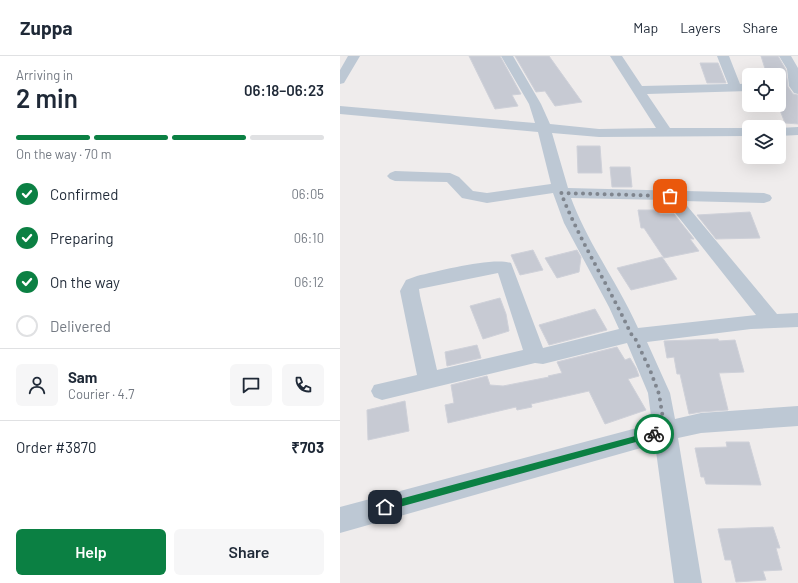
<!DOCTYPE html>
<meta charset="utf-8">
<style>
body{margin:0;font-family:Barlow,sans-serif;background:#f6f6f7;color:#1f2937;height:100vh;display:flex;flex-direction:column;font-size:15px;white-space:nowrap}
*{box-sizing:border-box;margin:0}
p{font-size:13px;color:#747a83}
.icon{flex:none;width:22px;height:22px;fill:none;stroke:currentColor;stroke-width:2;stroke-linecap:round;stroke-linejoin:round}
.map{position:relative;flex:1;overflow:hidden}
.drawer{display:flex;flex-direction:column;background:#fff;width:340px}
.drawer>*{flex:none}
.buttons{position:absolute;left:402px;top:12px;display:grid;gap:8px}
.buttons a{display:grid;place-items:center;width:44px;height:44px;border-radius:6px;background:#fff;box-shadow:0 4px 16px #0002;font-size:20px}
.pin{position:absolute;display:grid;place-items:center;width:34px;height:34px;color:#fff;margin:-17px;border-radius:8px;box-shadow:0 2px 6px #0006}
.courier{position:absolute;display:grid;place-items:center;width:40px;height:40px;margin:-20px;border:3px solid #0b8043;border-radius:50%;background:#fff;color:#222;box-shadow:0 1px 5px #0007}
.summary em{font-style:normal;font-weight:600}
.summary div{display:flex;flex-direction:column-reverse}
.summary{display:flex;align-items:center;justify-content:space-between;height:68px;padding:0 16px}
h1{font-size:26px;font-weight:600;line-height:30px}
.bar{display:grid;grid-template-columns:repeat(4,1fr);gap:6px 4px;align-content:center;height:48px;padding:0 16px}
.bar i{height:5px;border-radius:3px;background:#e0e1e3}
.bar .active{background:#0b8043}
.bar p{grid-column:span 4}
.line{display:flex;align-items:center;gap:10px;padding:0 16px;border-top:1px solid #e0e1e3}
.line div{flex:1}
.round{display:grid;place-items:center;flex:none;width:42px;height:42px;border-radius:6px;background:#f6f6f7}
ol{padding:0 16px;list-style:none}
li{display:flex;align-items:center;gap:12px;height:44px}
li p{margin-inline-start:auto}
li .icon{padding:4px;border-radius:50%;background:#0b8043;color:#fff;stroke-width:4}
li:last-child{color:#747a83}
li i{width:22px;height:22px;border:2px solid #e0e1e3;border-radius:50%}
.button{display:flex;gap:8px;margin-top:auto;padding:8px 16px}
.button a{flex:1;height:46px;border-radius:6px;background:#0b8043;color:#fff;font-size:16px;font-weight:600;line-height:46px;text-align:center}
.button a+a{background:#f6f6f7;color:#1f2937}
header{display:flex;align-items:center;gap:24px;box-sizing:border-box;height:56px;padding:0 20px;background:#fff;border-bottom:1px solid #e0e1e3}
header strong{font-size:19px}
nav{display:flex;gap:22px;margin-inline-start:auto;font-size:14px}
main{display:flex;flex:1;min-height:0}
.map>svg:first-child{display:block}
.building{fill:#c7cad3;stroke:#cfd1d9}
.lines{fill:none;stroke-linecap:round;stroke-linejoin:round}
.minor{fill:#bdc8d4;fill-rule:evenodd}
.route{fill:#0b8043}
.done{stroke:#7f858e;stroke-width:4;stroke-dasharray:0 7.2}
</style>
<header>
<strong>Zuppa</strong>
<nav><a>Map</a><a>Layers</a><a>Share</a></nav>
</header>
<main>
<section class="drawer">
<div class="summary"><div><h1>2 min</h1><p>Arriving in</p></div><em>06:18–06:23</em></div>
<div class="bar"><i class="active"></i><i class="active"></i><i class="active"></i><i></i><p>On the way · 70 m</p></div>
<ol>
<li><svg class="icon" aria-label="check" viewBox="0 0 24 24"><path d="M5 12l5 5 9-10"/></svg>Confirmed<p>06:05</p></li>
<li><svg class="icon" aria-label="check" viewBox="0 0 24 24"><path d="M5 12l5 5 9-10"/></svg>Preparing<p>06:10</p></li>
<li><svg class="icon" aria-label="check" viewBox="0 0 24 24"><path d="M5 12l5 5 9-10"/></svg>On the way<p>06:12</p></li>
<li><i></i>Delivered</li>
</ol>
<div class="line" style="height:72px"><a class="round"><svg class="icon" aria-label="person" viewBox="0 0 24 24"><circle cx="12" cy="8" r="4"/><path d="M4 21q1-7 8-7t8 7"/></svg></a><div><b>Sam</b><p>Courier · 4.7</p></div><a class="round"><svg class="icon" aria-label="chat" viewBox="0 0 24 24"><path d="M4 5h16v11H9l-5 4z"/></svg></a><a class="round"><svg class="icon" aria-label="phone" viewBox="0 0 24 24"><path d="M5 4h4l2 5-3 2q2 4 5 5l2-3 5 2v4C11 20 4 13 5 4z"/></svg></a></div>
<div class="line" style="height:52px"><div>Order #3870</div><b>₹703</b></div>
<div class="button"><a>Help</a><a>Share</a></div>
</section>
<div class="map">
<svg width="458" height="527" viewBox="0 0 458 527">
<rect width="100%" height="100%" fill="#efecec"/>
<!-- building -->
<path class="building" d="M129,0H160L181,38L172,39L178,50L155,53Z
M175,0H209L242,46L215,50L205,35L196,36Z
M421,0H438L446,14L448,31L453,38L458,39V68L445,67L438,49L439,19H427Z
M360,7H378L386,27H367Z
M237,90H260L262,117H238Z
M270,111H290L292,131H272Z
M298,154H319L320,158H334L354,183H350L359,195L324,202L304,172H301Z
M410,156L420,182L376,183L357,159Z
M193,194L203,214L180,219L171,199Z
M237,194L241,201L239,216L217,222L205,202Z
M322,201L337,223L291,234L277,212Z
M160,242L166,258L169,275L143,283L130,250Z
M255,253L267,274L209,289L199,269Z
M378,283L379,285L395,284L404,316L379,317L388,354L361,356L349,358L340,318H337L334,301L327,302L324,285Z
M137,289L141,302L107,310L105,296Z
M277,291L285,304L290,302L296,312L299,320L288,323L306,354L265,368L249,335L191,348L192,351L177,354L176,351L108,367L105,349L114,347L111,329L147,320L150,329L163,330L209,321L208,320L222,317L217,306Z
M65,345L69,375L28,384L27,354Z
M386,386H409L421,429L366,428L364,421H361L355,392L387,391Z
M433,471L440,492H436L442,514L423,515L426,524L396,526L391,504H385L378,473Z"/>
<g class="lines">
<!-- minor -->
<path class="minor" d="M8,0H20L4,27L0,28V14Z
M161,0H173L201,48L210,68L259,73L316,72L270,0H282L302,30L388,28L377,0H389L400,28L409,27V35L307,38L330,72H409V80L259,81L212,77L228,132L424,137L430,139L432,142L430,145L424,147L343,145L437,258L458,257V271L411,273L307,286L330,337L335,363L361,357L458,350V370L361,377L338,382L362,527H334L315,388L0,477V451L312,368L308,337L287,287L203,308L195,307L42,344L34,341L31,335L34,329L77,319L60,235L66,224L77,220C99,215 152,201 171,207L203,292L279,273L269,251L224,167L213,137L147,147L122,142L107,126L55,125L50,123L47,120L50,117L55,115L110,117L119,121L133,135L147,137L211,128L198,76L0,58V50L195,67L189,48ZM231,142L325,144L416,259L298,272C278,227 248,188 231,142ZM158,217L183,294L97,314L80,240L79,233Z
M439,0H451L458,12V38L454,37L449,30L447,13Z
M458,71V79L439,80V72Z"/>
</g>
<!-- route -->
<path class="route" d="M314,375L318,378L314,381L45,455L42,454L40,451L42,448L45,447Z"/>
<g class="lines">
<!-- done -->
<path class="done" d="M314,378L325,375L319,338L310,314L294,280L291,278C269,230 240,186 221,137L330,140"/>
</g>
</svg>
<div class="buttons">
<a><svg class="icon" aria-label="locate" viewBox="0 0 24 24"><circle cx="12" cy="12" r="6"/><path d="M12 2v4M12 18v4M2 12h4M18 12h4"/></svg></a>
<a><svg class="icon" aria-label="layers" viewBox="0 0 24 24"><path d="M12 4l9 5-9 5-9-5zM3 14l9 5 9-5"/></svg></a>
</div>
<div class="pin" style="left:330px;top:140px;background:#ea580c"><svg class="icon" aria-label="bag" viewBox="0 0 24 24"><path d="M5 8h14l-1 12H6zM9 8a3 3 0 0 1 6 0"/></svg></div>
<div class="pin" style="left:45px;top:451px;background:#1f2937"><svg class="icon" aria-label="home" viewBox="0 0 24 24"><path d="M3 11l9-7 9 7M6 9v11h12V9"/></svg></div>
<div class="courier" style="left:314px;top:378px"><svg class="icon" aria-label="bike" viewBox="0 0 24 24"><circle cx="6" cy="16" r="4"/><circle cx="18" cy="16" r="4"/><path d="M6 16l4-8h5l3 8M10 8l3 8H6M13 5h3"/></svg></div>
</div>
</main>
